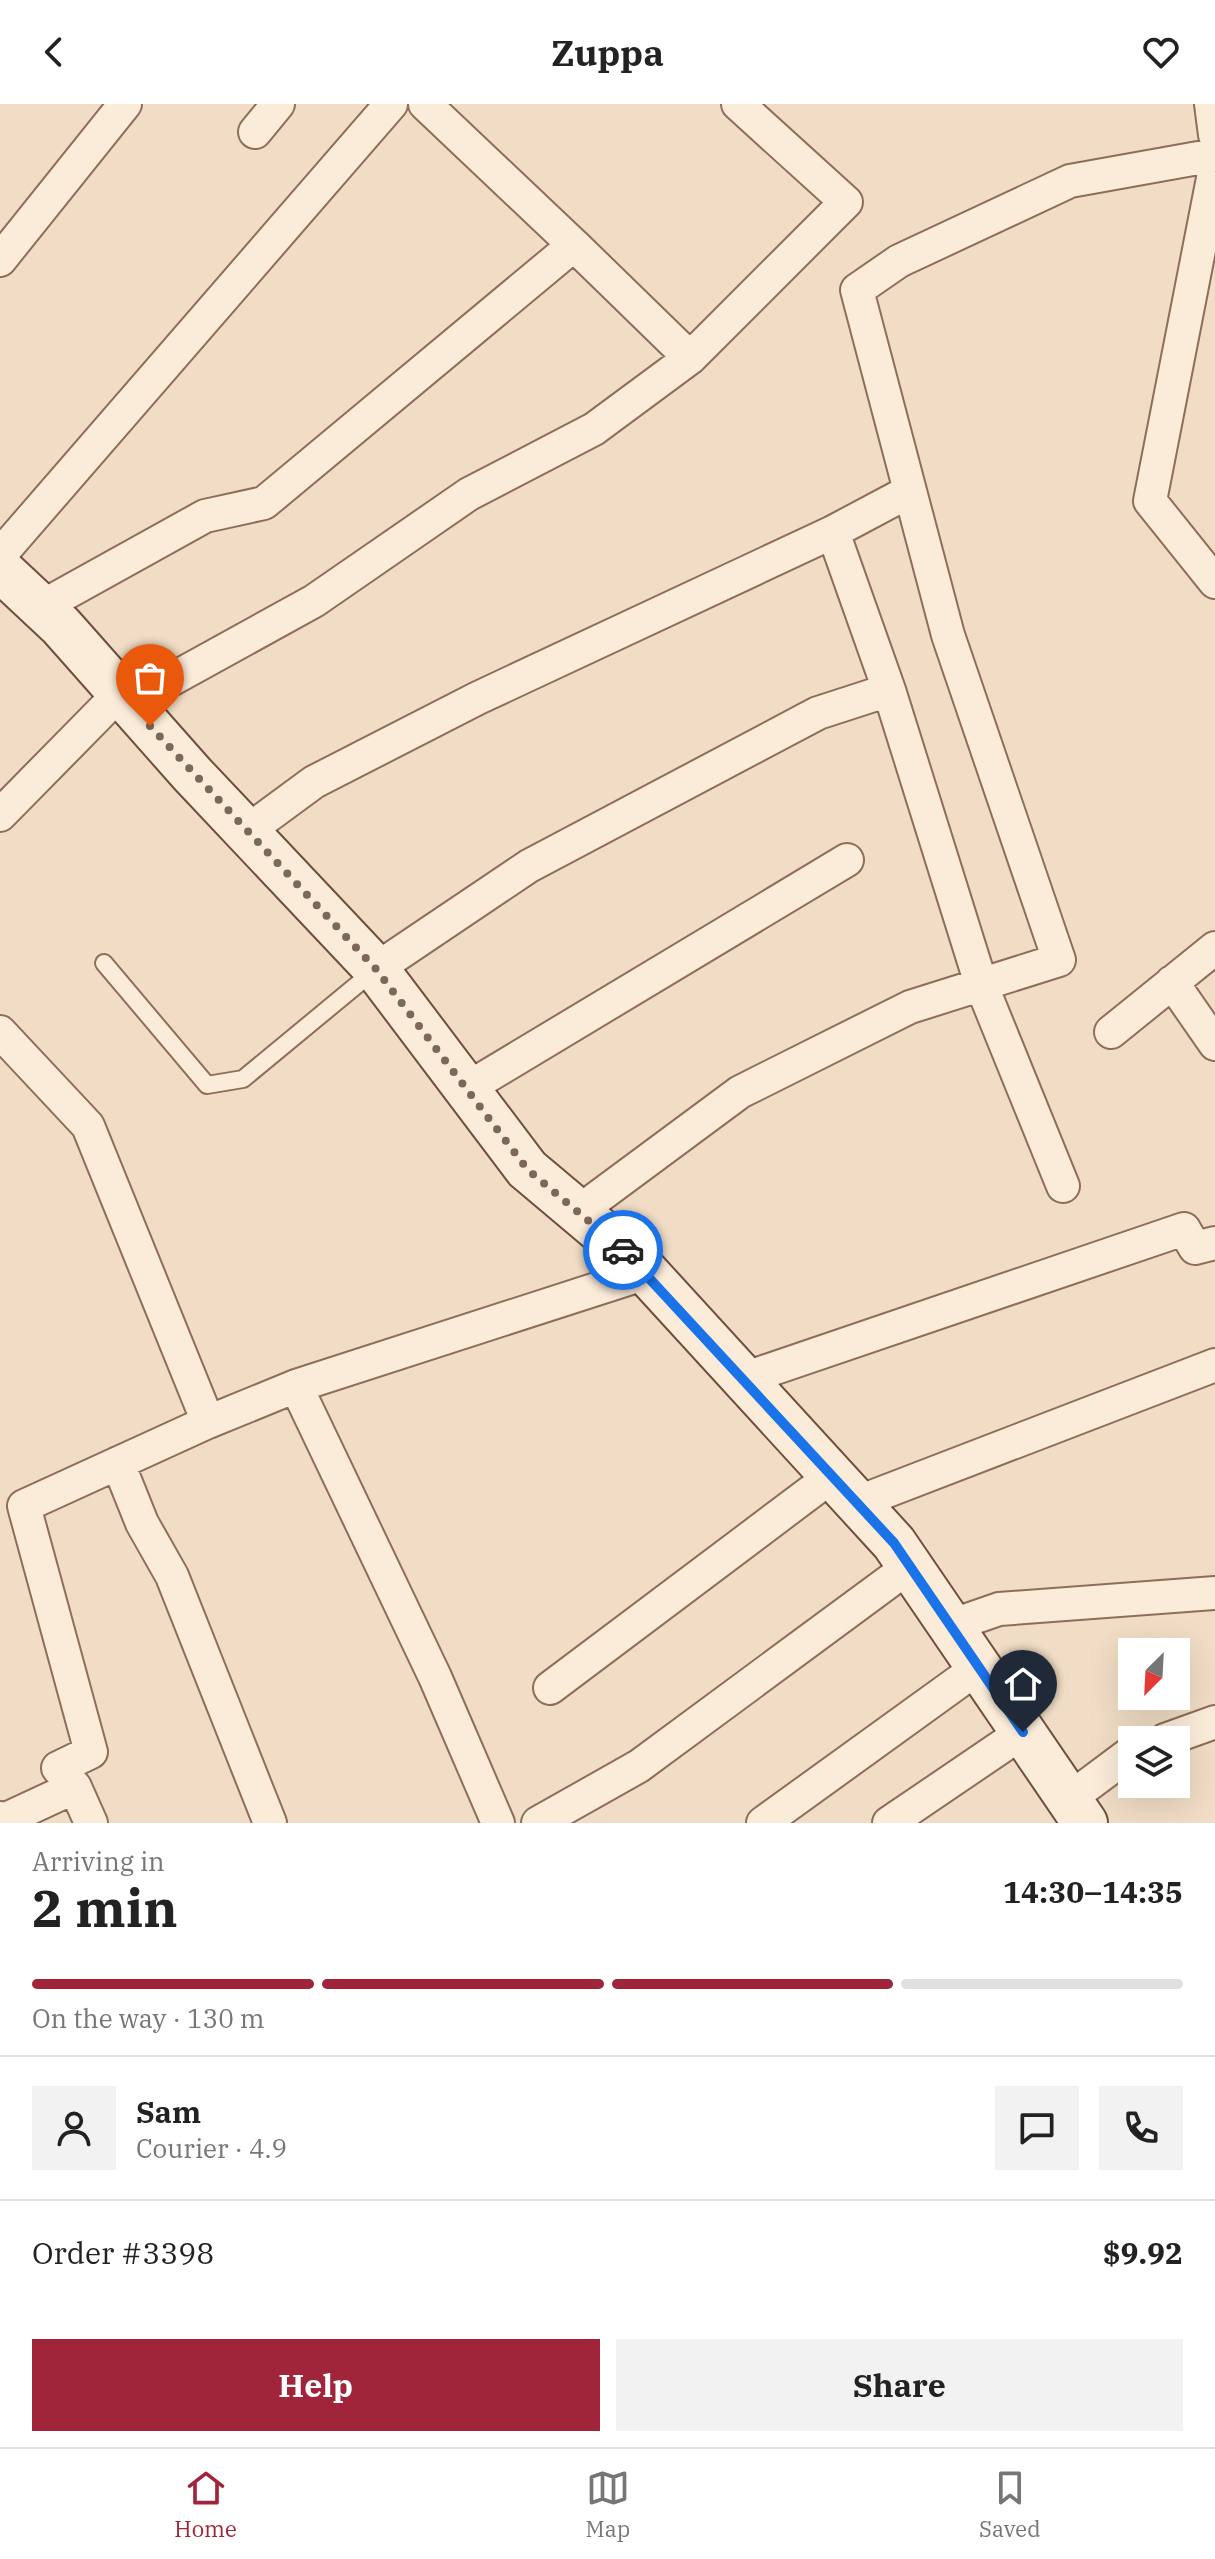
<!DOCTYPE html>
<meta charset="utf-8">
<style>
body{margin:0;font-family:"IBM Plex Serif",serif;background:#f2f2f2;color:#222;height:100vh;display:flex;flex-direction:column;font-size:30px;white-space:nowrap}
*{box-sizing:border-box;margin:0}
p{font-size:26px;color:#767676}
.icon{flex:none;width:44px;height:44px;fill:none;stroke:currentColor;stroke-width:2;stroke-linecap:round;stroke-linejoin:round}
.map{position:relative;height:1719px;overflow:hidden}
.panel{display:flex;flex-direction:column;background:#fff;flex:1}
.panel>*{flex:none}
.needle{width:52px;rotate:204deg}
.fabs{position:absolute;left:1118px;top:1534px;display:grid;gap:16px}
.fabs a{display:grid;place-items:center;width:72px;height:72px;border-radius:0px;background:#fff;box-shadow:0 8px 32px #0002;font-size:40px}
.pin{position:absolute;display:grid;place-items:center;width:68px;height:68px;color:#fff;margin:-82px -34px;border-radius:50% 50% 50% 0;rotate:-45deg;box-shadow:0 0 8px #0007}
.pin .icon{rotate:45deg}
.courier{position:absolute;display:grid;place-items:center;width:80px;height:80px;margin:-40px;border:6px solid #1a73e8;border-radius:50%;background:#fff;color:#222;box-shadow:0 2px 10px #0007}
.head em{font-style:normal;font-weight:800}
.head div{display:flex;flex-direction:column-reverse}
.head{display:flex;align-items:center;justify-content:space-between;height:136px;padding:0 32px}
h1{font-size:52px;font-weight:800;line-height:60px}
.bar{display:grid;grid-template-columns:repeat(4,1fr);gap:12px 8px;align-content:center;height:96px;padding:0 32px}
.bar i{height:10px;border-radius:6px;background:#e0e0e0}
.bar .on{background:#a1253a}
.bar p{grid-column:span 4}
.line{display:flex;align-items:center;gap:20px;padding:0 32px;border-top:2px solid #e0e0e0}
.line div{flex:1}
.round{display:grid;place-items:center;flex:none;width:84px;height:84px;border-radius:0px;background:#f2f2f2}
.cta{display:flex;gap:16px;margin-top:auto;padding:16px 32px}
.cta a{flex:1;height:92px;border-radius:0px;background:#a1253a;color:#fff;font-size:32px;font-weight:800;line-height:92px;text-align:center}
.cta a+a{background:#f2f2f2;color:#222}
header{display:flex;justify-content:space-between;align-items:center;height:104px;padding:0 32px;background:#fff;font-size:36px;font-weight:800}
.dock{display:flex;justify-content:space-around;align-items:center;height:112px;border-top:2px solid #e0e0e0;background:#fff;font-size:22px;color:#767676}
.dock a{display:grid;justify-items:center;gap:4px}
.dock .on{color:#a1253a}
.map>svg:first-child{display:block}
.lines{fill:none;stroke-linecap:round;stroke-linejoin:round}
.lane-casing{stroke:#8e6d59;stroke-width:20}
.street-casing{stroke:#8e6d59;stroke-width:36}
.secondary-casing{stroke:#6f4e3d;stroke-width:48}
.lane{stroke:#fbebd9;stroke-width:16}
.street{stroke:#fbebd9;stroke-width:32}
.secondary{stroke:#fbebd9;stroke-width:44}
.done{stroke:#7c6758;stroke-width:8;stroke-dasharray:0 14.4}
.route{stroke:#1a73e8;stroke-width:10}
</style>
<header><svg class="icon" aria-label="back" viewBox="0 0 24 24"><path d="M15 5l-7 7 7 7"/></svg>Zuppa<svg class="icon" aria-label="heart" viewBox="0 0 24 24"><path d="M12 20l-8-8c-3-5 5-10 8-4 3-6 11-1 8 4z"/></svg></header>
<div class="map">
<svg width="1215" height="1719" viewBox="0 0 1215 1719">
<rect width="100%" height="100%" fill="#f1ddc5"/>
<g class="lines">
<defs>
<path id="lane" d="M104,859L207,981L243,975L375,866"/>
<path id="street" d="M425,0L574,141
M1211,0L1215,31
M255,28L278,0
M1215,64L1150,397L1215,478
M0,156L125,0
M0,451L391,0
M41,503L205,412L264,399L574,141L690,254
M889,586L833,428L910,387
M129,599L314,497L469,390L594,325L690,254L846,98L738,0
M0,711L120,589
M246,728L314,678L478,594L833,428
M376,865L529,762L818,609L889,586L981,880L1063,1082
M1172,878L1215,940
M0,928L88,1022L208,1318L296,1282
M1111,928L1215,844
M466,985L847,756
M578,1108L740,988L910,903L1059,856L948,531L857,186L899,157L1070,77L1215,51
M743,1275L1184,1125L1195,1144L1215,1139
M118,1359L142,1419L172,1472L270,1719
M856,1399L1215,1261
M950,1522L999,1505L1215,1489
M550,1584L832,1372
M1165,1636L1215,1618
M1069,1695L1132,1648
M0,1714L2,1717L75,1683
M91,1719L75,1683L58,1664L91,1648L24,1402L208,1318
M498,1719L435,1573L296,1282L646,1169
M538,1719L639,1662L910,1462
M763,1719L979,1563
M889,1719L1023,1628"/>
<path id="secondary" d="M0,465L61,522L192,670L376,865L527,1065L634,1155L894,1439L1085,1719"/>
</defs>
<!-- lane casing -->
<use href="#lane" class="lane-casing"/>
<!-- street casing -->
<use href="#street" class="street-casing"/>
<!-- secondary casing -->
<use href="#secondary" class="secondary-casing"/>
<!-- lane -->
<use href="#lane" class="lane"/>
<!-- street -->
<use href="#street" class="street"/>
<!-- secondary -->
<use href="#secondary" class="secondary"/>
</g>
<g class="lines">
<!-- done -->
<path class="done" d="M150,622L376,865L527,1065L623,1146"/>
<!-- route -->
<path class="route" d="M623,1146L894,1439L1023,1628"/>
</g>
</svg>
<div class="fabs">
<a><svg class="needle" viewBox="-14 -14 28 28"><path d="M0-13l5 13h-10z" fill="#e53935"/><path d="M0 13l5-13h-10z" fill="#767676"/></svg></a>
<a><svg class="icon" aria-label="layers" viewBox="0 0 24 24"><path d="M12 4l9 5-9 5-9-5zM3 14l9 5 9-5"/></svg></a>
</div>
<div class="pin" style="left:150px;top:622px;background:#ea580c"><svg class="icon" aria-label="bag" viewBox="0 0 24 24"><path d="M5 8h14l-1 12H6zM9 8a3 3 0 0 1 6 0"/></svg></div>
<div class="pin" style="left:1023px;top:1628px;background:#1f2937"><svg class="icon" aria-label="home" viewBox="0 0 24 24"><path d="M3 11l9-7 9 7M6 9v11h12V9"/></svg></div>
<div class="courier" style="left:623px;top:1146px"><svg class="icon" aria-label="car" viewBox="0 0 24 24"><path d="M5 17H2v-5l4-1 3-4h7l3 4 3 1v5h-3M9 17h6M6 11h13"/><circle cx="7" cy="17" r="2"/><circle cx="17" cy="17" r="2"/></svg></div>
</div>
<section class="panel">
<div class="head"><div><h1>2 min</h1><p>Arriving in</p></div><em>14:30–14:35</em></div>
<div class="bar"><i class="on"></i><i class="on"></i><i class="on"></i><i></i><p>On the way · 130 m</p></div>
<div class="line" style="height:144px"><a class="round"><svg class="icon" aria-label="person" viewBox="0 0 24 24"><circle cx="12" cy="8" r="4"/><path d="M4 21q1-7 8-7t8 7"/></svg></a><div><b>Sam</b><p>Courier · 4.9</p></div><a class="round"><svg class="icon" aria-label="chat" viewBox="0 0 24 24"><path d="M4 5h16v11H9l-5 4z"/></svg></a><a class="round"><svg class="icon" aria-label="phone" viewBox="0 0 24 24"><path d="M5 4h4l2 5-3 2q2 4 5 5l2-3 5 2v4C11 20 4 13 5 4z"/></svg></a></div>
<div class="line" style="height:104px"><div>Order #3398</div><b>$9.92</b></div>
<div class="cta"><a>Help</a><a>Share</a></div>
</section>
<nav class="dock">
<a class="on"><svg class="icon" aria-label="home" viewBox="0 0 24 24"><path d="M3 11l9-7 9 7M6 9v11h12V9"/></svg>Home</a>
<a><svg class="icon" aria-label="map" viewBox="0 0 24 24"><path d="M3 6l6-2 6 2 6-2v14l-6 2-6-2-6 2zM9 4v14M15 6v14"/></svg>Map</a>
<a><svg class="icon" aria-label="saved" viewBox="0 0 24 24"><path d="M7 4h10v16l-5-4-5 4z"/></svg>Saved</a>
</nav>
